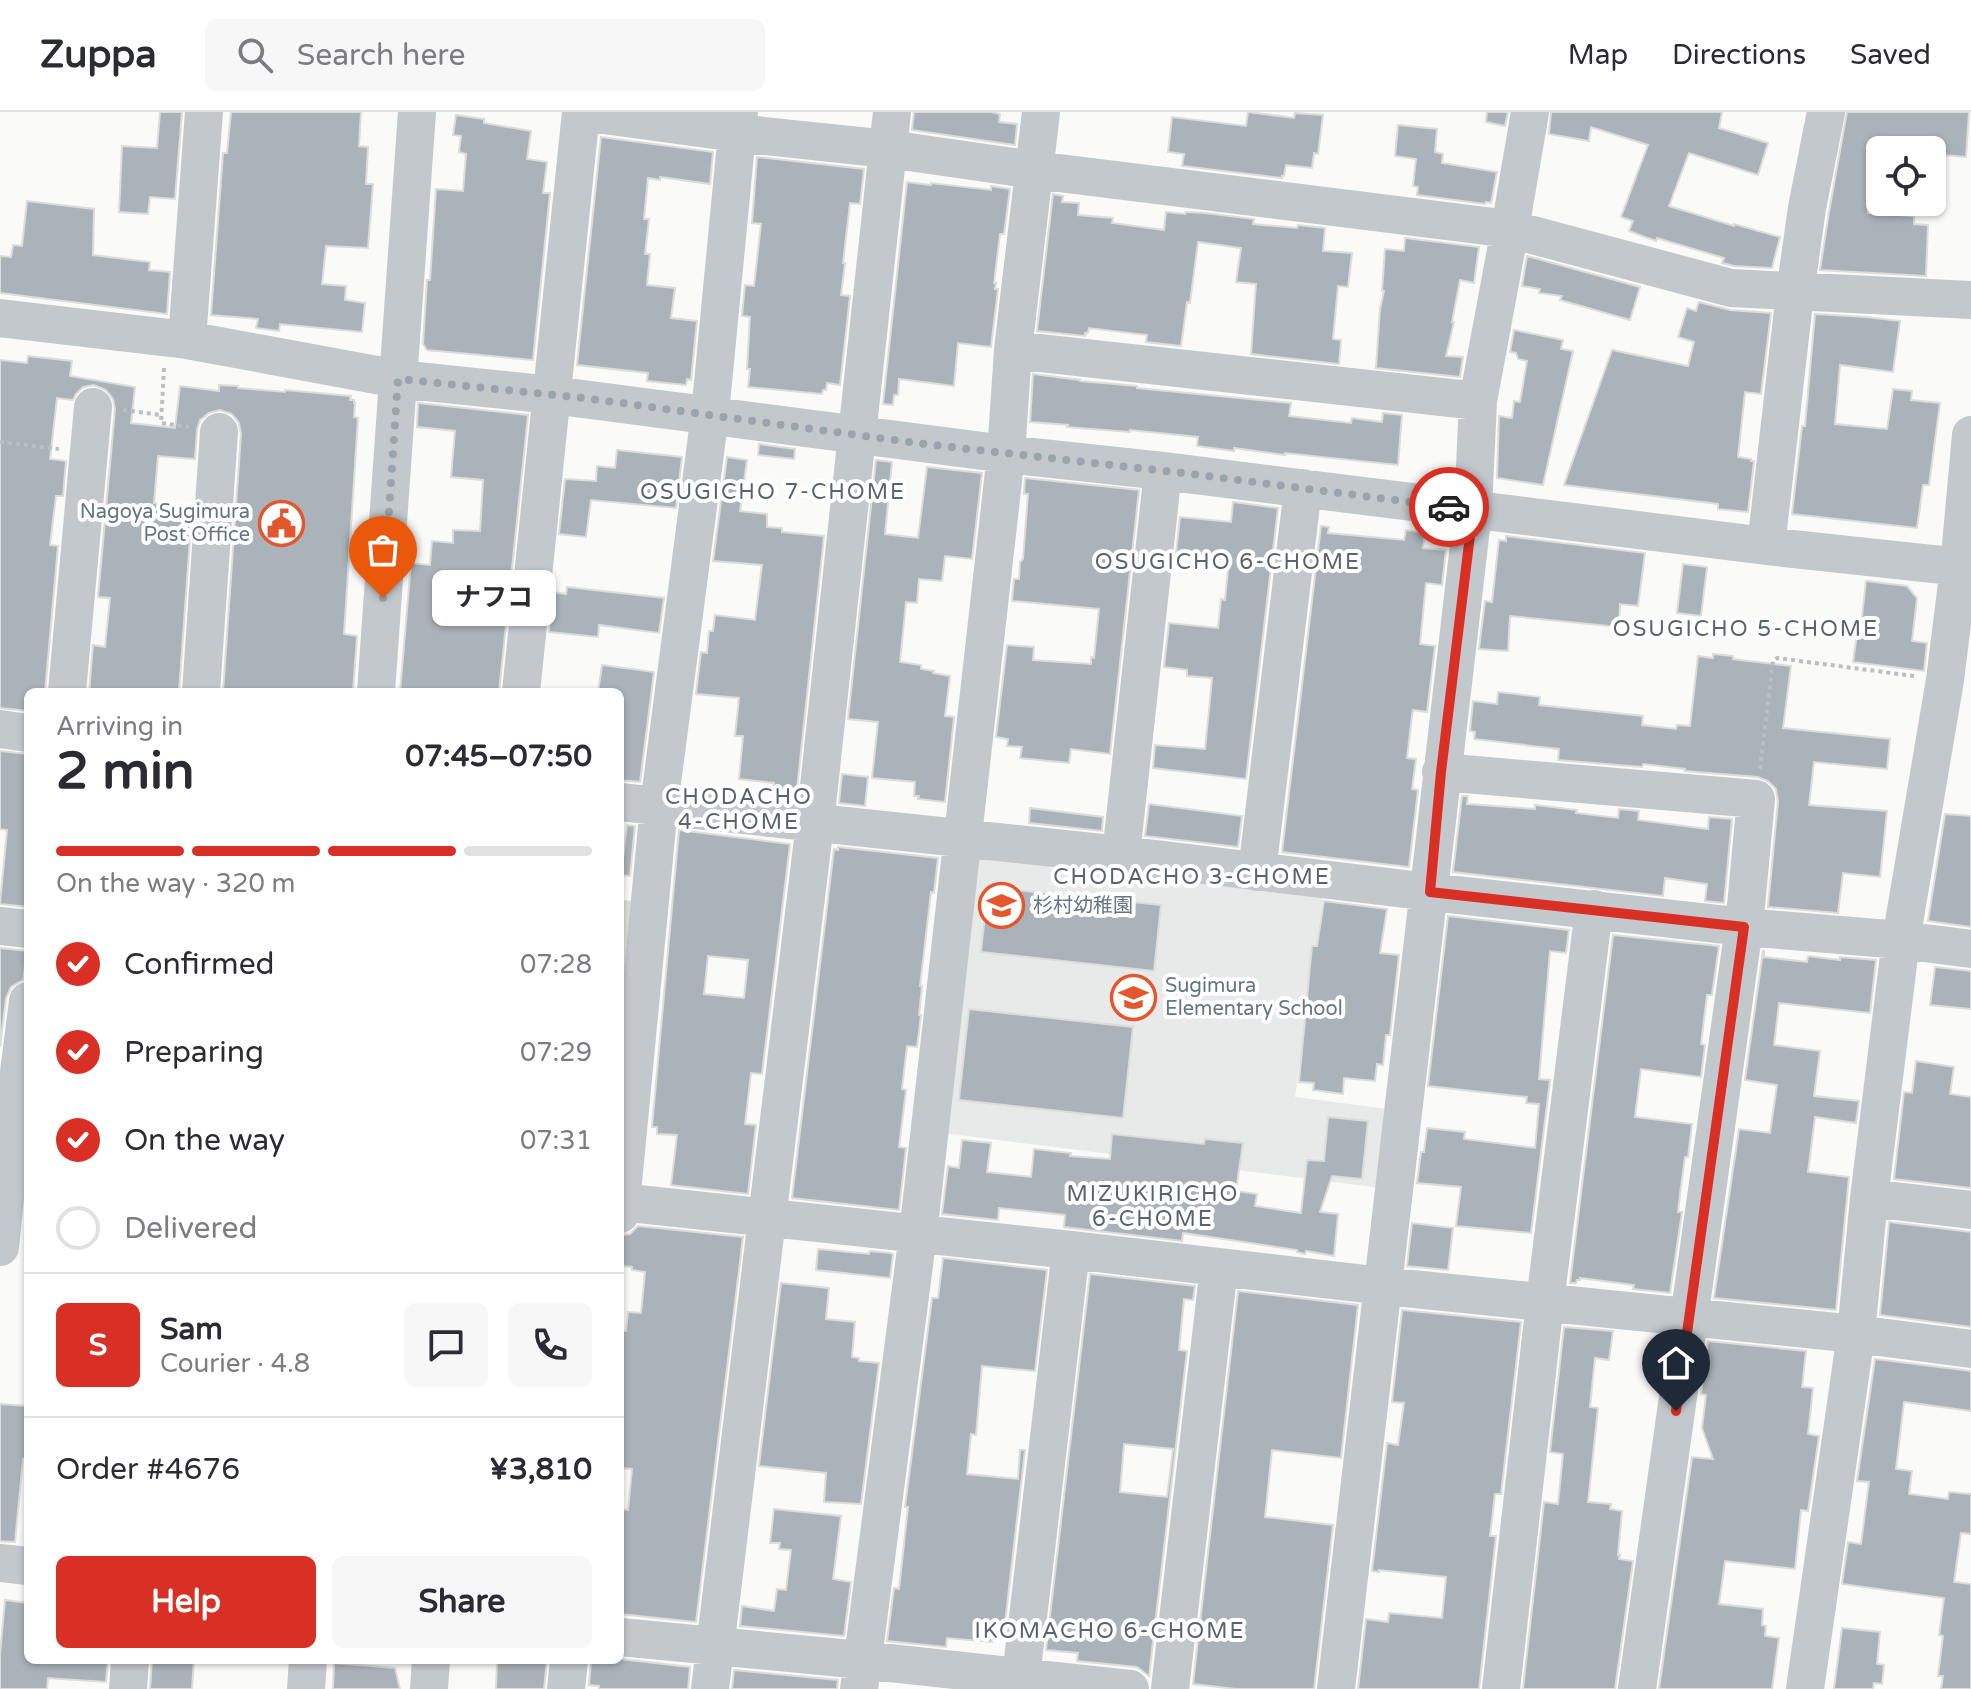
<!DOCTYPE html>
<meta charset="utf-8">
<style>
body{margin:0;font-family:"Varela Round","Noto Sans JP",sans-serif;background:#f7f7f7;color:#2b2b33;height:100vh;display:flex;flex-direction:column;font-size:30px;white-space:nowrap}
*{box-sizing:border-box;margin:0}
p{font-size:26px;color:#7c7c81}
.icon{flex:none;width:44px;height:44px;fill:none;stroke:currentColor;stroke-width:2;stroke-linecap:round;stroke-linejoin:round}
.map{position:relative;flex:1;overflow:hidden}
.sheet{position:absolute;left:24px;top:576px;width:600px;height:976px;display:flex;flex-direction:column;background:#fff;border-radius:12px;box-shadow:0 2px 6px #0004}
.sheet>*{flex:none}
.fabs{position:absolute;left:1866px;top:24px;display:grid;gap:16px}
.fabs a{display:grid;place-items:center;width:80px;height:80px;border-radius:12px;background:#fff;box-shadow:0 2px 6px #0004;font-size:40px}
.pin{position:absolute;display:grid;place-items:center;width:68px;height:68px;color:#fff;margin:-82px -34px;border-radius:50% 50% 50% 0;rotate:-45deg;box-shadow:0 0 8px #0007}
.pin .icon{rotate:45deg}
.courier{position:absolute;display:grid;place-items:center;width:80px;height:80px;margin:-40px;border:6px solid #d93025;border-radius:50%;background:#fff;color:#222;box-shadow:0 2px 10px #0007}
.bubble{position:absolute;height:56px;border-radius:12px;background:#fff;box-shadow:0 2px 6px #0004;font-size:26px;font-weight:700;line-height:56px;text-align:center}
.headline em{font-style:normal;font-weight:700}
.headline div{display:flex;flex-direction:column-reverse}
.headline{display:flex;align-items:center;justify-content:space-between;height:136px;padding:0 32px}
h1{font-size:52px;font-weight:700;line-height:60px}
.bar{display:grid;grid-template-columns:repeat(4,1fr);gap:12px 8px;align-content:center;height:96px;padding:0 32px}
.bar i{height:10px;border-radius:6px;background:#e1e1e2}
.bar .current{background:#d93025}
.bar p{grid-column:span 4}
.line{display:flex;align-items:center;gap:20px;padding:0 32px;border-top:2px solid #e1e1e2}
.line div{flex:1}
.round{display:grid;place-items:center;flex:none;width:84px;height:84px;border-radius:12px;background:#f7f7f7}
ol{padding:0 32px;list-style:none}
li{display:flex;align-items:center;gap:24px;height:88px}
li p{margin-inline-start:auto}
li .icon{padding:8px;border-radius:50%;background:#d93025;color:#fff;stroke-width:4}
li:last-child{color:#7c7c81}
li i{width:44px;height:44px;border:4px solid #e1e1e2;border-radius:50%}
.primary-button{display:flex;gap:16px;margin-top:auto;padding:16px 32px}
.primary-button a{flex:1;height:92px;border-radius:12px;background:#d93025;color:#fff;font-size:32px;font-weight:700;line-height:92px;text-align:center}
.primary-button a+a{background:#f7f7f7;color:#2b2b33}
header{display:flex;align-items:center;gap:48px;box-sizing:border-box;height:112px;padding:0 40px;background:#fff;border-bottom:2px solid #e1e1e2}
header strong{font-size:38px}
nav{display:flex;gap:44px;margin-inline-start:auto;font-size:28px}
.search{width:560px;height:72px;background:#f7f7f7;display:flex;align-items:center;gap:20px;box-sizing:border-box;padding:0 28px;border-radius:12px;color:#7c7c81;font-size:30px}
.map>svg:first-child{display:block}
.built{fill:#e8e9e9}
.green{fill:#dadfd7}
.building{fill:#aab3b9;stroke:#dcdcda;stroke-width:2;fill-rule:evenodd}
.lines{fill:none;stroke-linecap:round;stroke-linejoin:round}
.path{stroke:#bbbfc2;stroke-width:4;stroke-dasharray:4 4;stroke-linecap:butt}
.minor{stroke:#c3c8cc;stroke-width:38}
.done{stroke:#99a4ac;stroke-width:8;stroke-dasharray:0 14.4}
.route{stroke:#d93025;stroke-width:10}
.labels{text-anchor:middle;dominant-baseline:central;stroke-width:8;stroke-linejoin:round;paint-order:stroke}
.poi-label{font-size:20px;fill:#657683;stroke:#fff;text-anchor:start}
.neighbourhood-label{font-size:22px;letter-spacing:2px;fill:#57646e;stroke:#fff}
</style>
<header>
<strong>Zuppa</strong>
<div class="search"><svg class="icon" aria-label="search" viewBox="0 0 24 24"><circle cx="10" cy="10" r="6"/><path d="M15 15l6 6"/></svg>Search here</div>
<nav><a>Map</a><a>Directions</a><a>Saved</a></nav>
</header>
<div class="map">
<svg width="1971" height="1577" viewBox="0 0 1971 1577">
<rect width="100%" height="100%" fill="#fafaf8"/>
<!-- built -->
<path class="built" d="M977,744L1323,786L1295,985L1388,997L1381,1076L943,1021Z"/>
<!-- green -->
<path class="green" d="M620,788L637,789L625,902H620Z"/>
<!-- building -->
<path class="building" d="M160,0H182L175,87L150,85L148,102L119,100L122,34L157,36Z
M231,0H361L359,34L368,35L366,72H373L368,136L326,134L322,172L346,174L345,188L365,191L362,220L280,212L279,219L256,216L258,207L211,203L223,41H227Z
M914,0H991L1000,2L999,10L1017,12L1015,33L912,18Z
M1248,0L1294,6L1295,1L1323,3L1318,42L1314,41L1312,56L1286,53L1284,64H1282V66L1182,54L1184,42L1168,40L1172,5L1246,14Z
M1487,0H1508L1505,14L1486,10Z
M1551,0H1722L1719,16L1768,31L1758,63L1689,41L1669,94L1734,114V112L1780,125L1772,156L1734,154L1722,151L1724,146L1657,126L1656,129L1629,119L1633,109L1621,105L1648,33L1591,15L1589,29L1549,22Z
M1847,0H1969L1966,45L1932,42V38H1878L1868,101L1914,104V112L1928,113L1926,164L1820,158L1829,100Z
M456,3L484,7V11L531,19L527,47L547,50L543,81H550L533,248L427,238L423,232L427,168H430L436,77L463,79L466,42L459,40L461,24L453,23Z
M1398,13L1437,17L1435,40L1443,42L1442,51L1497,60L1491,91L1486,90L1485,92L1417,83L1418,75L1413,74L1416,47L1395,44Z
M601,25L713,40L710,72L660,65V68L648,66L644,107H649L645,142H650L647,173L675,176L671,206L697,209L691,268L687,267L686,273L647,269L648,261L577,253Z
M757,45L864,57L860,92L850,91L843,151H845L841,183L850,184L840,273L827,271L826,278H823L822,282L748,275L750,257H747L750,205L742,204L745,173L754,174L761,112L752,111Z
M907,70L931,73V71L991,78V74L1010,77L1004,122H1000L994,171H996L995,177H998L991,235L958,231L954,274L899,267L898,283H894L893,293L883,292Z
M1053,82L1063,84L1062,90L1079,91L1078,103L1113,106L1112,111L1164,118L1166,100L1185,102L1186,100L1205,101L1254,107L1253,112L1297,116L1298,113L1325,116L1323,139L1352,141L1348,175L1338,174L1333,227L1341,228L1339,252L1251,242L1256,172L1236,170L1241,136L1198,130L1190,191L1187,190L1181,234L1146,230L1147,223L1089,216L1088,221H1085V224L1037,219Z
M27,89L94,97L93,143L150,150L149,158L170,160L167,202L0,181V144L11,145L13,133L22,134Z
M1405,126L1479,135L1474,171L1460,168L1452,210H1454L1446,244L1463,245L1460,265L1376,256L1380,197L1384,179H1382L1385,137L1404,139Z
M1527,144L1640,175L1630,208L1560,188L1562,184L1539,181L1540,177L1522,174Z
M1699,190L1730,198L1771,201L1761,282L1745,280L1738,345L1751,347V349H1754L1748,400L1718,397V392L1564,373L1612,238L1688,254L1694,230L1678,225L1687,196L1696,199Z
M1815,202L1866,205L1900,209L1893,260L1840,253L1835,312L1887,317L1893,277L1912,279L1911,288L1940,291L1929,373H1923L1917,416L1792,402L1802,314H1805Z
M1514,218L1563,228L1561,237L1573,239L1543,373L1497,366L1499,304L1512,306L1514,289L1520,290L1527,249L1518,247L1516,241L1510,240Z
M28,244L72,249L70,264L135,275L131,311L175,316L180,274L219,279V273L238,274V276L285,280V278L351,284L350,288H354V291H355L354,305L358,306L344,522L357,524L353,580H223L241,322L239,311L232,302L220,298L209,301L200,308L197,318L195,347L158,344L154,391L169,392V396L192,398L179,580H89L93,533L105,535L110,486L98,485L115,297L113,287L106,278L94,273L83,275L76,282L73,288L57,286L50,347L66,349L63,384H56L50,433L58,434L45,580H28V599L0,596V248L27,251Z
M1033,262L1080,268V269L1137,274V276L1291,291L1289,304L1351,311L1352,306L1382,310L1383,301L1402,303L1398,353L1285,341V343L1234,336V339L1197,334L1198,325L1130,318V320L1079,316L1067,315L1068,313L1030,310Z
M418,291L528,303L499,580H400L411,451L430,453L432,429L453,431V418L480,419L483,368L451,365L455,319L417,315Z
M759,332L795,337L794,347L758,343Z
M617,338L682,345L676,396L591,388L586,425L559,422L565,367L596,369L597,354L615,356Z
M727,345L747,348L740,399L767,402V415L782,416V420L824,424L796,686L773,684L774,671L739,667L743,624H735L739,586L696,582L701,540L707,541L709,519H713L715,503L755,508L762,453L713,449Z
M876,348L892,350L885,422L918,426L927,355L982,361L972,447L945,444L942,469L919,467L917,491L906,490L900,550L921,553V557L934,559L933,561L950,564L945,604L954,605L945,690L918,687L919,684H914L915,670L872,666L878,610L848,607Z
M1025,366L1139,378L1110,642L1071,637L1069,651L1020,646L1022,635L1007,634L1008,627L996,625L1007,533L1034,535L1033,548L1091,552V545L1094,546L1099,497L1012,489L1014,467H1019L1020,450L1023,447L1028,382H1024Z
M1233,390L1278,396L1246,667L1153,656L1155,633L1205,637L1210,588L1212,566L1187,564V558L1164,555L1169,511L1218,516L1221,487L1225,488L1229,448L1176,441L1180,405L1231,410Z
M1321,414L1329,415L1328,421L1404,428L1406,418L1425,421L1423,436L1446,438L1442,473L1426,471L1420,532L1435,534L1427,600L1413,598L1412,604L1407,646L1416,647L1412,677L1418,678L1409,755L1282,740Z
M1506,424L1645,441L1638,494L1620,492L1619,515L1510,504L1508,539L1479,537L1485,489L1492,490L1499,428L1506,429Z
M1683,452L1707,455L1701,504L1677,501Z
M1866,469L1907,474L1917,486L1912,529L1927,531L1924,559L1853,550L1857,522H1860Z
M567,475L664,486L659,521L599,513L598,525L549,520L553,480L566,482Z
M1713,542L1733,544V547L1791,554L1783,616L1890,627L1887,657L1814,650L1809,693L1887,699L1880,765L1843,761L1838,801L1768,795L1778,689L1776,677L1768,669L1758,665L1685,659V657L1643,652L1642,655L1558,648L1559,637L1474,627L1475,620L1470,619L1473,589L1497,592L1498,580L1540,585L1539,593L1643,604L1642,613L1676,617L1677,613L1690,614L1698,544L1713,546Z
M602,553L654,560L640,670L620,668V580H598Z
M0,639L28,642V795L0,792L7,718L0,717Z
M842,662L868,665L865,694L839,691Z
M1462,684H1468L1467,692L1535,697V693L1577,698L1576,701L1618,706L1619,697L1639,699L1638,708L1708,717L1709,705L1732,707L1724,791L1705,789L1707,772L1665,766L1663,784L1453,760Z
M1149,692L1242,704L1238,735L1145,724Z
M1030,696L1103,705L1102,719L1029,711Z
M1945,702L1971,704V815L1928,809Z
M627,713L635,714L630,764L621,763Z
M679,718L790,732L762,962L751,961L745,1012L756,1013L748,1082L671,1073L677,1023L657,1022V1015H652ZM708,844L748,848L744,886L704,882Z
M838,735L938,746L934,781L931,780L920,874H922L919,903H921L917,935L907,934L902,977L906,978L899,1035L906,1036L899,1098L792,1086L834,737L838,738Z
M988,775L1161,793L1154,859L981,840Z
M1324,789L1387,797L1380,841L1399,843L1390,923H1386L1383,953L1377,952L1375,969L1344,966L1343,982L1313,978L1314,971L1299,970L1312,834H1317Z
M1448,804L1569,818L1566,841L1550,839L1539,967L1550,968L1531,1121L1456,1114L1461,1075L1417,1071L1421,1040H1424L1427,1016L1465,1020L1464,1027L1535,1036L1539,992L1526,991L1527,985L1428,974Z
M1613,823L1719,834L1712,883H1707L1701,932L1705,933L1701,965L1641,957L1635,1005L1692,1012L1688,1045H1685L1681,1074L1678,1100H1682L1670,1181L1633,1177L1634,1173L1580,1166V1168H1577L1576,1171H1570Z
M0,836L27,839L23,868L11,875L6,886L0,935Z
M1763,839H1764V845L1807,850L1808,844L1840,848V845L1876,848L1870,901L1779,891L1774,933L1820,939L1814,984L1859,989L1856,1011L1815,1005L1808,1060L1849,1065L1836,1198L1714,1186L1739,1017L1770,1021L1777,973L1745,968Z
M1935,855L1971,859V897L1930,893Z
M969,897L1133,915L1123,1006L959,988Z
M1916,949L1954,955L1950,982L1971,985V1076L1894,1067L1904,980L1912,981Z
M1328,1005L1368,1009L1362,1067L1332,1064L1320,1100L1338,1102L1334,1144L1306,1139L1305,1142L1297,1140V1138L1183,1121L1182,1129L1064,1115L1065,1103L999,1096L998,1108L942,1102L948,1054L959,1056L962,1028L991,1031L987,1060L1031,1065L1034,1037L1071,1041L1070,1044L1110,1047L1112,1022L1204,1032L1205,1027L1243,1031L1236,1079L1257,1082L1255,1094L1301,1101L1307,1048L1324,1049Z
M1889,1110L1971,1120V1215L1880,1203Z
M1412,1111L1453,1116L1448,1158L1407,1154Z
M638,1114L743,1125L696,1510L620,1502V1397L628,1398L632,1357L620,1356V1218L626,1219L628,1200L641,1201L645,1160L632,1158V1155L620,1154V1141L622,1123L630,1122Z
M818,1137L869,1142L870,1139L890,1141L893,1142L890,1166L816,1158Z
M943,1146L1047,1158L1035,1259L982,1254L976,1323L971,1322L967,1362L1018,1367L1020,1338H1025L1005,1511L994,1510L992,1530L947,1526L946,1535L887,1529L894,1476L899,1477L908,1395H905L932,1186H938Z
M1090,1162L1195,1174L1193,1188L1184,1187L1179,1238L1187,1239L1149,1564L1137,1555L1077,1549L1078,1541L1046,1538ZM1124,1332L1173,1337L1167,1385L1120,1380Z
M781,1171L829,1176L826,1207L855,1210L852,1245L859,1246V1249L879,1251L861,1392L824,1390L826,1361L759,1354Z
M1238,1179L1358,1193L1341,1346L1272,1338L1265,1405L1333,1413L1314,1577H1236L1193,1572Z
M1402,1198L1521,1210L1501,1382H1495L1490,1424H1496L1479,1577H1358L1366,1507L1388,1510L1389,1501L1442,1506L1446,1465L1379,1458V1460L1372,1459L1387,1331L1398,1333L1404,1291L1392,1290Z
M1564,1215L1613,1219L1609,1248L1595,1246L1590,1295L1598,1296L1588,1390L1611,1392L1610,1397L1622,1399L1618,1443H1620L1619,1447L1633,1449L1615,1577H1523L1544,1390L1558,1392L1563,1342L1550,1340Z
M1708,1229L1806,1239L1802,1275L1813,1276L1808,1322L1819,1324L1808,1399L1801,1398L1795,1457L1725,1449L1719,1492L1763,1497L1762,1513L1766,1514L1765,1524L1779,1526L1772,1577H1659L1692,1345L1713,1347L1702,1316L1706,1283L1701,1282Z
M1875,1247L1971,1259V1299L1904,1290L1896,1357L1912,1359L1909,1382L1948,1387L1949,1380L1971,1382V1422L1961,1421L1954,1470L1971,1472V1577H1941L1943,1564H1938L1943,1524L1939,1523L1944,1486L1842,1472L1848,1430L1861,1432L1869,1370L1857,1369Z
M0,1292L28,1294V1347H23L15,1430L0,1429Z
M774,1397L841,1404L833,1467L851,1470L844,1524L740,1514L742,1494L774,1499L777,1477L786,1478L791,1438L779,1437L780,1431H770Z
M5,1488L28,1491V1548H108L106,1570L48,1566L47,1577H0V1542Z
M1842,1516L1880,1520L1877,1552L1884,1553L1882,1572L1874,1571L1873,1577H1834Z
M620,1547L690,1555L688,1577H599V1574L589,1573L591,1548Z
M152,1548H194L192,1577H150Z
M497,1548H547L544,1577H496Z
M334,1551L395,1556L400,1577H333Z
M734,1558L838,1568L837,1577H732Z"/>
<g class="lines">
<!-- path -->
<path class="path" d="M164,256L161,311L189,315
M123,298L161,303
M0,330L59,337
M1760,657L1773,549L1777,546L1914,564"/>
<!-- minor -->
<path class="minor" d="M582,0L736,21L888,37L1035,58L1510,117L1731,176L1971,188
M0,206L187,228L398,267L552,283L1006,342L1163,359L1766,434L1971,456
M187,228L204,0
M1013,238L1478,289
M1766,434L1795,181L1807,96L1826,0
M67,580L93,295
M201,580L219,320
M376,580L417,0
M521,580L581,0
M0,617L28,621
M1441,660L1756,687L1744,815L1637,1577
M620,690L1121,743L1430,780L1744,815L1901,828L1971,837
M1121,743L1163,359
M1257,760L1303,376
M0,814L28,817
M1869,1086L1971,1098
M620,1090L1071,1138L1383,1174L1856,1222L1971,1237
M620,1102L659,694L710,302L739,0
M0,1135L12,1016L28,889
M0,1451L28,1454
M620,1525L862,1548L1130,1577
M1021,1565L1071,1138
M128,1577L130,1548
M306,1577L308,1548
M429,1577L431,1548
M566,1577L569,1548
M710,1577L815,711L892,0
M859,1577L918,1122L1006,342L1013,238L1041,0
M1170,1577L1219,1155
M1336,1577L1473,399L1478,289L1510,117L1530,0
M1501,1577L1545,1190L1594,797
M1805,1577L1856,1222L1869,1086L1901,828L1945,568L1959,455L1971,323"/>
</g>
<g class="lines">
<!-- done -->
<path class="done" d="M383,486L398,267L584,286L916,331L1191,362L1449,395"/>
<!-- route -->
<path class="route" d="M1449,395L1473,399L1441,660L1430,780L1744,815L1676,1299"/>
</g>
<!-- icons -->
<defs>
<symbol id="civic-ring" viewBox="-11 -11 22 22"><circle r="9.5" fill="#fff" stroke="#e4572e" stroke-width="1.5"/><path d="M-.6-6.5H3V-4.5H.6V-3L4-1V1h2V6H-6V1h2V-1L-.6-3ZM-1.2 2.5V6h2.4V2.5Z" fill="#e4572e"/></symbol>
<symbol id="school-ring" viewBox="-11 -11 22 22"><circle r="9.5" fill="#fff" stroke="#e4572e" stroke-width="1.5"/><path d="M0-5L7-2L0 1L-7-2ZM-4 1L0 2.5L4 1V4Q0 6-4 4Z" fill="#e4572e"/></symbol>
</defs>
<g fill-rule="evenodd">
<use href="#civic-ring" x="256" y="386" width="51" height="51"/>
<use href="#school-ring" x="976" y="768" width="51" height="51"/>
<use href="#school-ring" x="1108" y="860" width="51" height="51"/>
</g>
<g class="labels">
<!-- poi labels -->
<g class="poi-label">
<text x="250" y="400" text-anchor="end">Nagoya Sugimura<tspan x="250" dy="23">Post Office</tspan></text>
<text x="1033" y="794">杉村幼稚園</text>
<text x="1165" y="874">Sugimura<tspan x="1165" dy="23">Elementary School</tspan></text>
</g>
<!-- neighbourhood labels -->
<g class="neighbourhood-label">
<text x="773" y="380">OSUGICHO 7-CHOME</text>
<text x="1228" y="450">OSUGICHO 6-CHOME</text>
<text x="1746" y="517">OSUGICHO 5-CHOME</text>
<text x="739" y="685">CHODACHO<tspan x="739" dy="25">4-CHOME</tspan></text>
<text x="1192" y="765">CHODACHO 3-CHOME</text>
<text x="1153" y="1082">MIZUKIRICHO<tspan x="1153" dy="25">6-CHOME</tspan></text>
<text x="1110" y="1519">IKOMACHO 6-CHOME</text>
</g>
</g>
</svg>
<div class="fabs">
<a><svg class="icon" aria-label="locate" viewBox="0 0 24 24"><circle cx="12" cy="12" r="6"/><path d="M12 2v4M12 18v4M2 12h4M18 12h4"/></svg></a>
</div>
<div class="pin" style="left:383px;top:486px;background:#ea580c"><svg class="icon" aria-label="bag" viewBox="0 0 24 24"><path d="M5 8h14l-1 12H6zM9 8a3 3 0 0 1 6 0"/></svg></div>
<div class="pin" style="left:1676px;top:1299px;background:#1f2937"><svg class="icon" aria-label="home" viewBox="0 0 24 24"><path d="M3 11l9-7 9 7M6 9v11h12V9"/></svg></div>
<div class="courier" style="left:1449px;top:395px"><svg class="icon" aria-label="car" viewBox="0 0 24 24"><path d="M5 17H2v-5l4-1 3-4h7l3 4 3 1v5h-3M9 17h6M6 11h13"/><circle cx="7" cy="17" r="2"/><circle cx="17" cy="17" r="2"/></svg></div>
<div class="bubble" style="left:432px;top:458px;width:124px">ナフコ</div>
<section class="sheet">
<div class="headline"><div><h1>2 min</h1><p>Arriving in</p></div><em>07:45–07:50</em></div>
<div class="bar"><i class="current"></i><i class="current"></i><i class="current"></i><i></i><p>On the way · 320 m</p></div>
<ol>
<li><svg class="icon" aria-label="check" viewBox="0 0 24 24"><path d="M5 12l5 5 9-10"/></svg>Confirmed<p>07:28</p></li>
<li><svg class="icon" aria-label="check" viewBox="0 0 24 24"><path d="M5 12l5 5 9-10"/></svg>Preparing<p>07:29</p></li>
<li><svg class="icon" aria-label="check" viewBox="0 0 24 24"><path d="M5 12l5 5 9-10"/></svg>On the way<p>07:31</p></li>
<li><i></i>Delivered</li>
</ol>
<div class="line" style="height:144px"><b class="round" style="background:#d93025;color:#fff">S</b><div><b>Sam</b><p>Courier · 4.8</p></div><a class="round"><svg class="icon" aria-label="chat" viewBox="0 0 24 24"><path d="M4 5h16v11H9l-5 4z"/></svg></a><a class="round"><svg class="icon" aria-label="phone" viewBox="0 0 24 24"><path d="M5 4h4l2 5-3 2q2 4 5 5l2-3 5 2v4C11 20 4 13 5 4z"/></svg></a></div>
<div class="line" style="height:104px"><div>Order #4676</div><b>¥3,810</b></div>
<div class="primary-button"><a>Help</a><a>Share</a></div>
</section>
</div>
